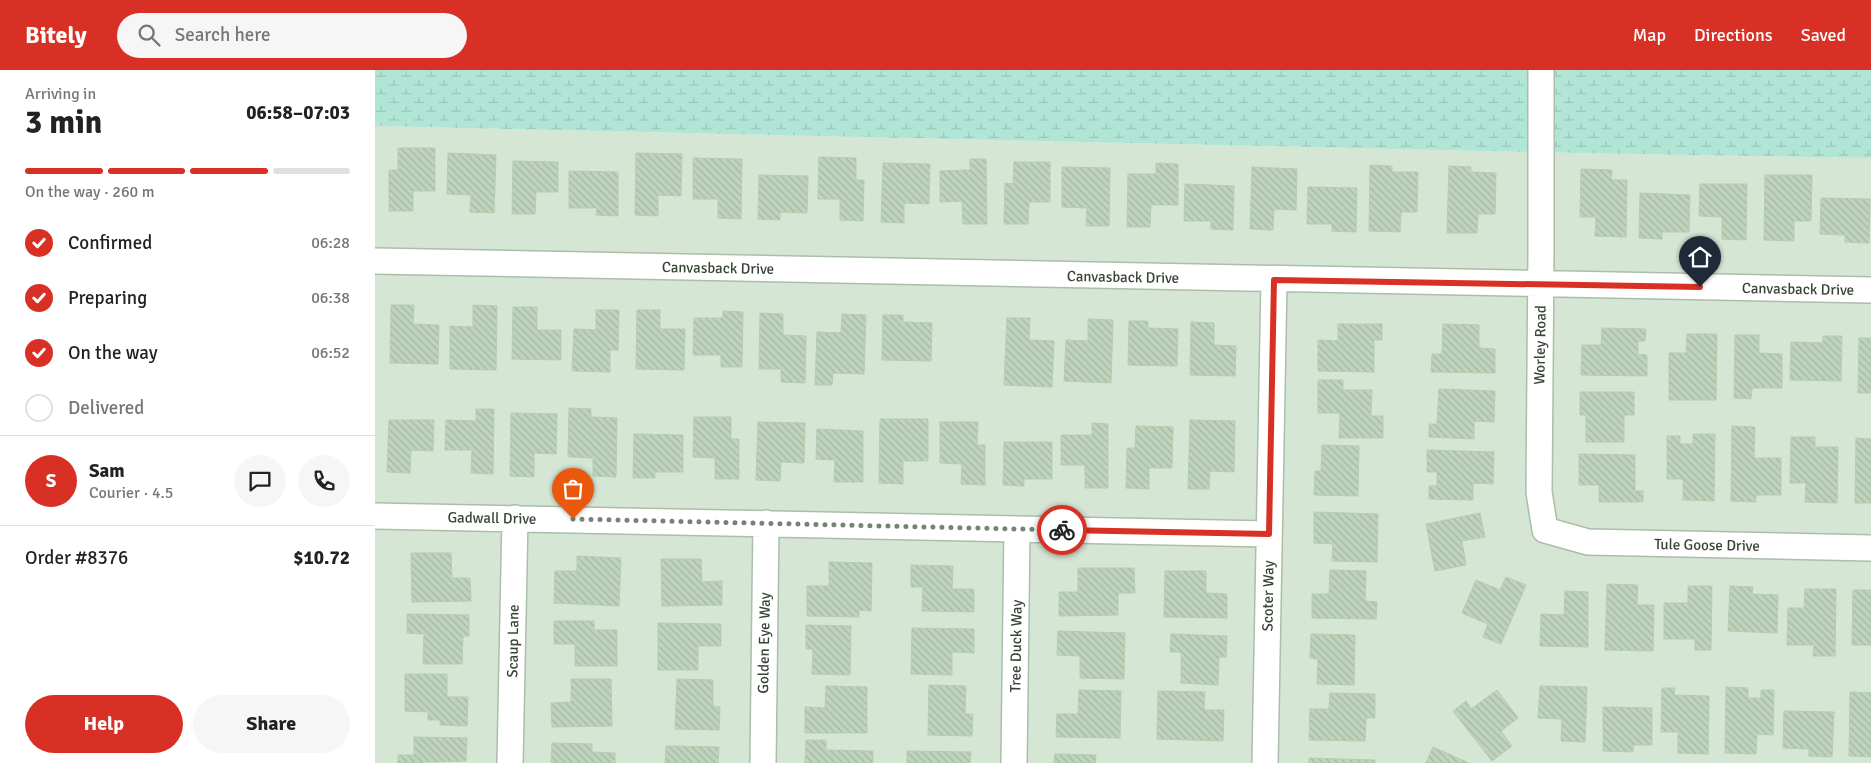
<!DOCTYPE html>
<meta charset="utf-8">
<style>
body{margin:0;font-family:Signika,sans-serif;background:#f6f6f6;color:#222;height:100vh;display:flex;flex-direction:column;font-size:19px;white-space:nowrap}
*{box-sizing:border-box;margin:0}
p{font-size:16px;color:#767676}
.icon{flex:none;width:28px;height:28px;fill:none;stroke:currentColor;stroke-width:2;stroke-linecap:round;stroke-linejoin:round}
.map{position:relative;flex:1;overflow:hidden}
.side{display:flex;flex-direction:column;background:#fff;width:375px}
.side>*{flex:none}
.pin{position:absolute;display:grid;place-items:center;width:42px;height:42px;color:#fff;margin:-51px -21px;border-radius:50% 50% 50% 0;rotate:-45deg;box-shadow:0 0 5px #0007}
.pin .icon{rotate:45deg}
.courier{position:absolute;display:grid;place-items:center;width:50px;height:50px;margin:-25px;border:4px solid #d93025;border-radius:50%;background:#fff;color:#222;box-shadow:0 1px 6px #0007}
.summary em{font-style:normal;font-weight:700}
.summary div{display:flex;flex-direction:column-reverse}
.summary{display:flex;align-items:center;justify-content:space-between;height:85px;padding:0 25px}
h1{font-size:32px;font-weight:700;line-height:38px}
.bar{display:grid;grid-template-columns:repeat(4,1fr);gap:8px 5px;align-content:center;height:60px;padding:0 25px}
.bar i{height:6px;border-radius:4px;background:#e0e0e0}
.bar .selected{background:#d93025}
.bar p{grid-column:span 4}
.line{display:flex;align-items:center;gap:12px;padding:0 25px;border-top:1px solid #e0e0e0}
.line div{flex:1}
.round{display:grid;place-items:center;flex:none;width:52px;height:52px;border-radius:26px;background:#f6f6f6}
ol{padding:0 25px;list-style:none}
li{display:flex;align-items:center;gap:15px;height:55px}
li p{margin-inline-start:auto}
li .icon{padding:5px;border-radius:50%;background:#d93025;color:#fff;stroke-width:4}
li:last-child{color:#767676}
li i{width:28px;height:28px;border:2px solid #e0e0e0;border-radius:50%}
.cta{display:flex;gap:10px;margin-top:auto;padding:10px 25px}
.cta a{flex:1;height:58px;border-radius:30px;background:#d93025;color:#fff;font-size:20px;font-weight:700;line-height:58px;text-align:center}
.cta a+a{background:#f6f6f6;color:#222}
header{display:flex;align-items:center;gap:30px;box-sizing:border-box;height:70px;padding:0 25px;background:#d93025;color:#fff}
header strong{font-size:24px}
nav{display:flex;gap:28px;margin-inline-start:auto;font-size:18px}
.search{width:350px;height:45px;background:#f6f6f6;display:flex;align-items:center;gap:12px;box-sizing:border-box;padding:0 18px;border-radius:28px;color:#767676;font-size:19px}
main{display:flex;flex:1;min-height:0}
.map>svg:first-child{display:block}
.residential{fill:#d6e6d5}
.wetland{fill:url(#wetland-marsh)}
.building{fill:url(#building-back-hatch);stroke:#b3ceb0}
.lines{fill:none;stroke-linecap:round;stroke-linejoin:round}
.minor-casing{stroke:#abbeaa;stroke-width:28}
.minor{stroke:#fff;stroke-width:25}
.done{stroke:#758274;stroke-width:5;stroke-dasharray:0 9}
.route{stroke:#d93025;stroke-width:6}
.labels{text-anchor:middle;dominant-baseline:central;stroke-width:4;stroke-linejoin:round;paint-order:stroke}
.street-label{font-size:15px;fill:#384536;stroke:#fff}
</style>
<header>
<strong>Bitely</strong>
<div class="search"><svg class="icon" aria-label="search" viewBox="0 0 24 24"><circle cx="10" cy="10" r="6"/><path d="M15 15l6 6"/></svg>Search here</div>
<nav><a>Map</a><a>Directions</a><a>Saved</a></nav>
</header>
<main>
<section class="side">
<div class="summary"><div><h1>3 min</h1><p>Arriving in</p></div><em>06:58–07:03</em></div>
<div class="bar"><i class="selected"></i><i class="selected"></i><i class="selected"></i><i></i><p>On the way · 260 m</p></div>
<ol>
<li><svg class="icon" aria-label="check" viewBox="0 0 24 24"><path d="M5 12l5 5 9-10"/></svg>Confirmed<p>06:28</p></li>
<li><svg class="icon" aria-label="check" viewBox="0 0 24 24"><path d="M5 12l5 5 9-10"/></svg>Preparing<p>06:38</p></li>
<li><svg class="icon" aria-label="check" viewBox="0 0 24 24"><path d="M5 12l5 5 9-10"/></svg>On the way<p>06:52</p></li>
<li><i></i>Delivered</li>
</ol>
<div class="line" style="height:90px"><b class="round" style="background:#d93025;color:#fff">S</b><div><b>Sam</b><p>Courier · 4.5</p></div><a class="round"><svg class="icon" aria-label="chat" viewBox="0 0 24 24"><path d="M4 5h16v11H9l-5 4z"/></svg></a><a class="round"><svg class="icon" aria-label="phone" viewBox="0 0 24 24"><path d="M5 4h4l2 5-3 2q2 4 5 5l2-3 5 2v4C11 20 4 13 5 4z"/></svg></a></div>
<div class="line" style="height:65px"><div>Order #8376</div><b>$10.72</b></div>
<div class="cta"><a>Help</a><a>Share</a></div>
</section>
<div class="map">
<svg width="1496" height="693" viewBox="0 0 1496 693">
<defs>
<pattern id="wetland-marsh" width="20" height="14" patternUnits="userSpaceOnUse" patternTransform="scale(1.25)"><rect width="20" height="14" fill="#b1e6d7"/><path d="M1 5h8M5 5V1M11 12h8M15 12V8" fill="none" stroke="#99c7b9"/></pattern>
<pattern id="building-back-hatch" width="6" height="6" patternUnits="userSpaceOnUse" patternTransform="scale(1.25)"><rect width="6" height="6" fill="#bfd4bc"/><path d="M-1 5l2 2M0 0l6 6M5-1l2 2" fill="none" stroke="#a5b7a2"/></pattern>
</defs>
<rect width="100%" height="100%" fill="#e7f3e7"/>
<!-- residential -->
<path class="residential" d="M0,56L1201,83L1496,88V693H0Z"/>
<!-- wetland -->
<path class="wetland" d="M0,0H1496V88L1201,83L0,56Z"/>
<!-- building -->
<path class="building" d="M23,78H60V121H38V141H14V100H23Z
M73,83L121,85L119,143L95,142L96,125L72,124Z
M261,83L307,84L306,126L283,125V146L260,145Z
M444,87L481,88V110H489L488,151L465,150V129H443Z
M318,88L367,89L366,149L343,148V129H318Z
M595,89H611L612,154H588L587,131L565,132V101L595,100Z
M138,91L183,92V122H161L160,144H137Z
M639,92H675V132H654L653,154H629L630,113L638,114Z
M508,93L555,94L554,134L529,133V153L506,152Z
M781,93L803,94V135H776L775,157H752L753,104H781Z
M995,95L1017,96V102H1043L1042,142H1026L1025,162L994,161Z
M1074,96L1096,97V102L1121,103L1120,144H1103L1102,163H1072Z
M687,97L735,98L734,156H711L712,138L687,137Z
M877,97L922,99L921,140L899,139L898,160L875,159Z
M1206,99L1237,100L1236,110H1252L1251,167L1220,166L1221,147H1205Z
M194,101L243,102V146L221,145L222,138H194Z
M384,105L433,106L432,143L405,142V150L383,149Z
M1390,105H1437L1436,151H1419V171L1389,170Z
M810,114L859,116L858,160L836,159V151H809Z
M1325,114H1372L1371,170L1347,169V147L1324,146Z
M933,117L982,118L981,162L957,161V154H932Z
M1265,123L1315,125L1314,162H1287V169L1264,168Z
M1446,128L1495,129L1494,173L1470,172V165L1445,164Z
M16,235H39L38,254L64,255L63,294L15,293Z
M98,235L122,236L121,300L75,299V256L98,257Z
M138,237H162V260H186V290L137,289Z
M221,240H244L243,280H235V302L197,301L199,259L221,260Z
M262,240H285V259H310L309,300L261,299Z
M348,241L368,242L367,297H346V285H318L319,248H348Z
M385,243L408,244V265L431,266L430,313L406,312V299H384Z
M467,244L491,245L489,304L458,303L457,315H440L442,262L466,263Z
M508,245H528V252L557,253L556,291L507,290Z
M632,248H655L654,270L679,271L677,317L629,315Z
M713,249L738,250L736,313L689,311L691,270L713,271Z
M754,251H773V258L803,259L802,296L753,295Z
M816,252L839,253V275L861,276L860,306L815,305Z
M963,254H1007V270H999V302L943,301V270L963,271Z
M1068,254L1104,255V278L1120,279V303L1056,302L1057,284H1067Z
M1227,258L1271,259L1270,271H1263V284L1272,285V306L1206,305L1207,275H1226Z
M1312,264H1342L1341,330H1294V283H1311Z
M1360,265H1384V283L1407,284V318H1377L1376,329L1359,328Z
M1448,266H1467L1466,311L1415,310L1416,272L1448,273Z
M1484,268H1496V323H1483Z
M943,310H968V320H997L996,346H1008V368H964L965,343H943Z
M1064,319L1120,321L1119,352L1099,351V369L1054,367V354H1062Z
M1205,322H1259V345H1249V372H1211V345H1205Z
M194,338L216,339V347L242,348L241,407L218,406V388L193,387Z
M101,339H119L118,404L96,403L97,380H70L71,350L101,351Z
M136,343L182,344L181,384L159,383V407L135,406Z
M319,347H356V369H364V409H340V388L318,387Z
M505,349H553V391H528V414L504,413Z
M14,350H59L58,381L36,380L35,403L12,402Z
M815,350L860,351L859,402L835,401L834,419H813Z
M383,352L430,353L429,393L406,392L405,411L381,410Z
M565,352H603L602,375H610V415L586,414L587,394L565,393Z
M717,353L733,354V418H710V395H686V365H717Z
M761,356L798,357L797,398H774V419L751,418L752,378H760Z
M1357,356L1380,357L1379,388H1406V425H1381V432L1356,431Z
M442,359L488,361V412H459L460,390L441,389Z
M259,364L308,365V402H280V408H258Z
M1318,364H1340L1339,431L1308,430V409H1292V366H1305V374H1318Z
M1416,367H1440V377H1463L1462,433L1430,432L1431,413H1415Z
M1481,368L1496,369V433H1480Z
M629,372H677V409H649V416L628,415Z
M947,375L984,376L983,426L939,425L940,401H946Z
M1052,380L1119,382L1118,414L1098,413V430L1054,429V416H1062V402H1052Z
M1204,384L1260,385V421H1268V432H1224V415H1204Z
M939,442L1003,444L1002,492L957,491L958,474L939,473Z
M1105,443L1110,467L1087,471L1091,495L1060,501L1051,454Z
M36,483H76L77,508H95L96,531L37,532Z
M202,486L246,488L244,536L179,533L180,501H202Z
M286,489H326L327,512L347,511V535L287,536Z
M454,492L497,493L496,541L484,540V547L432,546V516H454Z
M536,495L578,496L577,519H599V542L547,541L548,517H536Z
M703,498H759L760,523H743V545L684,546V522H703Z
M955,500L991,501L990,531L1002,532L1001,549L937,548V524H954Z
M790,501H831V523L852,524V548L789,547Z
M1131,507L1151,515L1126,574L1108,567L1113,554L1087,543L1101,510L1125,520Z
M1232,514L1263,515L1262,535H1279L1278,581L1230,580Z
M1313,516H1337L1336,580H1320V569H1289V533H1313Z
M1355,516L1378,517L1377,524L1403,525L1402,563L1353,561Z
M1430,519H1461L1460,586H1438L1439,575H1412L1413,538H1429Z
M1478,520H1496V575H1477Z
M1190,521L1213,522V577L1165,576L1166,544L1189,545Z
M32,544L94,545V566H88L87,594H48L49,564L32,563Z
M179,551H219V560H242V596H200V574H179Z
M283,553L346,554V576H323V600H283Z
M431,555L476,556L475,605L437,604L438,579H431Z
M537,558L599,559V583L577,582V605L536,604Z
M683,561L750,563L749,609L705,608V586L682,585Z
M796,564L852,566L851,587H844L843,615L806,613V582H795Z
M936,564L980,565L979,615L942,614L943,589L935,588Z
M30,604H72V627H93L92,656L65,655V650H53V642L30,641Z
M196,609H236L237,656L177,657L176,633L196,632Z
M302,609L338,610V636L345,637L344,660L300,659Z
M554,615L591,616L590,644H598L597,666L553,665Z
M451,616L492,617V663H430V637L450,638Z
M1165,616L1212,617L1210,672L1186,671L1187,649L1163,648Z
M1351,617L1373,618V628H1386V620H1399L1398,665L1382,664L1381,684L1350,683Z
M1287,618H1300L1299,625L1334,626L1333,684L1303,683V662H1286Z
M704,620L746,621L745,668L681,667L682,644H703Z
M1122,620L1143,648L1126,661L1137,676L1117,691L1078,641L1091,631L1096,639Z
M783,621L830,622L829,640H849L848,671L782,669Z
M1475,622L1496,623V687L1474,686Z
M955,623L1000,624V648H991L990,671L934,670L935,639H954Z
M1228,637L1277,638V675H1258V682L1228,681Z
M1409,641L1459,642L1457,687L1434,686V679L1408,678Z
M39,667L92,668L91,691L23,693V685H39Z
M431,670H451V680L498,681V693H430Z
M177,673L217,674V682L240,683V693H176Z
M291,676L344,677L343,693H290Z
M1058,677L1094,693H1051Z
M532,681L596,682L595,693H532Z
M680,684L721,685L720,693H679Z
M934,688L1000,690V693H934Z"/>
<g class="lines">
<defs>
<path id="minor" d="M1166,0V183L1164,422L1170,460L1213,472L1496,478
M0,191L1496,220
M0,446L894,464
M135,693L140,448
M388,693L391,453
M639,693L642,460
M890,693L899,210"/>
</defs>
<!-- minor casing -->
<use href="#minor" class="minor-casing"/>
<!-- minor -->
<use href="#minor" class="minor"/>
</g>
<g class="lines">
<!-- done -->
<path class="done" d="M198,449L687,460"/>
<!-- route -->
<path class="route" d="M687,460L894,464L899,210L1325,217"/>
</g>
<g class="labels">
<!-- street labels -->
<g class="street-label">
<text transform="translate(343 198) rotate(1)">Canvasback Drive</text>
<text transform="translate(748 207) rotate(1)">Canvasback Drive</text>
<text transform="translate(1423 219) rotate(1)">Canvasback Drive</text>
<text transform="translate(1165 275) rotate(-89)">Worley Road</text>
<text transform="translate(117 448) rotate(1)">Gadwall Drive</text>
<text transform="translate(1332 475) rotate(1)">Tule Goose Drive</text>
<text transform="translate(893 526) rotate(-89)">Scoter Way</text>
<text transform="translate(138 571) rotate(-89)">Scaup Lane</text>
<text transform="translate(389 573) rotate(-89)">Golden Eye Way</text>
<text transform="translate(641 576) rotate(-89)">Tree Duck Way</text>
</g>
</g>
</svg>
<div class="pin" style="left:198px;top:449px;background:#ea580c"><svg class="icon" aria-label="bag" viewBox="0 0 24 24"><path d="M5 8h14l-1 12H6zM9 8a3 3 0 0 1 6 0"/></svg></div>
<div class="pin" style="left:1325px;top:217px;background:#1f2937"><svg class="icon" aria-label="home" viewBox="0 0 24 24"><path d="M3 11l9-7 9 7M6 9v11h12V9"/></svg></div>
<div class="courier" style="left:687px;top:460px"><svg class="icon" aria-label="bike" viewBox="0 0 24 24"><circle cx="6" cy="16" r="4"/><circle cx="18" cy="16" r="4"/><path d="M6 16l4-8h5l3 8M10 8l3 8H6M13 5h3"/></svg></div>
</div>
</main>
